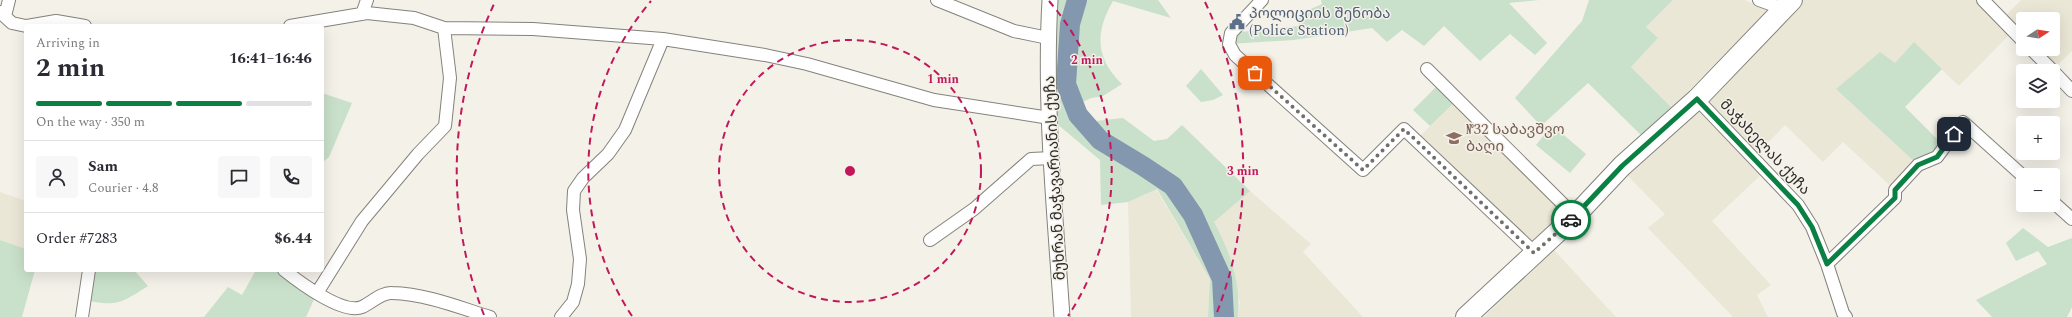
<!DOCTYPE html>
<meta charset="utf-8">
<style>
body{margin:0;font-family:Spectral,"Noto Sans Georgian",serif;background:#f7f7f7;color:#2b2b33;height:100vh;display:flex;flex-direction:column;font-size:15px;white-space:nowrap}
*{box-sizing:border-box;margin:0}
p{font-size:13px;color:#7c7c81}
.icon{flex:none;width:22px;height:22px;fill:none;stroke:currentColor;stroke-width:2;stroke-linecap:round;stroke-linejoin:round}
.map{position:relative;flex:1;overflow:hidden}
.sheet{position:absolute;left:24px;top:24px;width:300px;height:248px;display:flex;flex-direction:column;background:#fff;border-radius:4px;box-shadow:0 4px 16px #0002}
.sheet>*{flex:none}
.needle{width:26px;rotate:78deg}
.tools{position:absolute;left:2016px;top:12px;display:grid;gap:8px}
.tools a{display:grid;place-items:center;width:44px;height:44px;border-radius:4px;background:#fff;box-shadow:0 4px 16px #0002;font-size:20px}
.pin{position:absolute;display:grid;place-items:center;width:34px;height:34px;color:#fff;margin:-17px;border-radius:8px;box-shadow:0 2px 6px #0006}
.courier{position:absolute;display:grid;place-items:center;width:40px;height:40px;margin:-20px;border:3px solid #0b8043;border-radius:50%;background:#fff;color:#222;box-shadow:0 1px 5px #0007}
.head em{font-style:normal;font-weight:700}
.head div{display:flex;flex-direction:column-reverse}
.head{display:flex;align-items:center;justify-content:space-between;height:68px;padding:0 12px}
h1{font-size:26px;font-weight:700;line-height:30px}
.bar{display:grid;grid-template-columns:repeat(4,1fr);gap:6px 4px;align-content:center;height:48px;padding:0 12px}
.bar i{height:5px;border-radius:3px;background:#e1e1e2}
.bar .on{background:#0b8043}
.bar p{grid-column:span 4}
.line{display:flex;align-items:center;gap:10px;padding:0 12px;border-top:1px solid #e1e1e2}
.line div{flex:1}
.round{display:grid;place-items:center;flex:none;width:42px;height:42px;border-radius:4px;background:#f7f7f7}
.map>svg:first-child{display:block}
.built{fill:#ebe7d7}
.green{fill:#c9e0ca}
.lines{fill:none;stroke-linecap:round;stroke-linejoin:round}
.river{stroke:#8397af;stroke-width:20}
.minor-casing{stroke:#84827b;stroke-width:14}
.tertiary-casing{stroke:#84827b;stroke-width:17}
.trunk-casing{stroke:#84827b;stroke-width:22}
.minor{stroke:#fff;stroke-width:12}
.tertiary{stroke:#fff;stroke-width:15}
.trunk{stroke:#fff;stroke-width:20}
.done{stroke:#72706c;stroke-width:4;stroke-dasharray:0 7.2}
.route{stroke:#0b8043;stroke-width:5}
.ring{fill:none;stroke:#c2185b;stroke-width:2;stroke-dasharray:7 5}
.labels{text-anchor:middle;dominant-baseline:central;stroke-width:3;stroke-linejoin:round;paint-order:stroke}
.service-label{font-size:15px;fill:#4e5e75;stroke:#f4f1e9;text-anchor:start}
.education-label{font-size:15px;fill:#785e54;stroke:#f4f1e9;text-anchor:start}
.street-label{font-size:15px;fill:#2c2b28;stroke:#f4f1e9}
.centre{fill:#c2185b;stroke:#f4f1e9;stroke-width:2}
.ring-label{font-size:12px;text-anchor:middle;font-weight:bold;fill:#c2185b;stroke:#f4f1e9;stroke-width:3;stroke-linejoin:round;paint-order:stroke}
</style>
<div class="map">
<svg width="2072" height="317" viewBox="0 0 2072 317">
<rect width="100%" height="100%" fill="#f4f1e9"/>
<!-- built -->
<path class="built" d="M1673,0H1745L1767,11L1672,108L1631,67L1658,38L1646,27Z
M1802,0H1982L2002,19L2021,0H2072V51L2052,71L2031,49H2053V19H2023V41L2013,31L1959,86L1914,43L1895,63L1836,89L1918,165L1895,190L1843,142L1823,162L1785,125L1754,157L1766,170L1712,221L1771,285L1757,295L1768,317H1733L1648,228L1665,214L1626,174L1706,103Z
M1453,104L1568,213L1530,244L1419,137Z
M1156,189L1210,279L1208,317H1131L1128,202Z
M1250,191L1311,244L1303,252L1363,317H1238L1240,302L1214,222Z
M0,192L26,201V249L0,240Z
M1554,250L1616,317H1484Z"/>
<!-- green -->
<path class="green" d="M1050,0H1158L1171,18L1113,1C1095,32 1095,58 1122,84L1103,96L1091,98L1081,103L1096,121L1123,118L1154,141L1167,139L1182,125L1250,191L1214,222C1230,252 1241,282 1238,317H1208L1210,279L1157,189L1128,202L1101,205L1100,160L1050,118Z
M1321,0H1539L1509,3L1547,43L1535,55L1510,34L1480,61L1444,26L1424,46L1402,30L1387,42L1372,28L1294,40L1229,44L1231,33L1299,26L1297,15L1322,4Z
M1589,0H1673L1646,27L1658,38L1631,67L1672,108L1642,136L1588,83L1541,126L1515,98L1582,21Z
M1914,42L1942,69L1905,107L1944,146L1918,165L1836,89L1880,52L1895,63Z
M1201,69L1223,95L1213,100L1201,102L1186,86Z
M1440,83L1457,100L1430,126L1413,110Z
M322,93L352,103L329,157L322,163Z
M1552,125L1586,154L1570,173L1536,145Z
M2023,228L2048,247L2072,238V307L2067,317H1992L1976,300L2047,264L2038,251L2016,261L2006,243Z
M0,240L26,249V270H35L22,317H0Z
M89,270H134L148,286C121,303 117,307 85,300Z
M256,270H284L317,293L306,317H204L228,287L242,295Z"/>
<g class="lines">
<!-- river -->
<path class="river" d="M1077,0L1070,24L1066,84L1078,115L1100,140L1143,166L1173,186L1193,215L1222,279L1224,317"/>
<defs>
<path id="minor" d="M937,0L1014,31L1048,38
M1262,0L1231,33L1229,44L1235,55L1363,170L1404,129L1535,253
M1759,0L1784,9
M1983,0L2023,41
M0,12L12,23L26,26
M362,14L367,0
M5,16L9,0
M27,26L56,21L85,26
M290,26L367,13L414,18L444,28L533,29L663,39L765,55L807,64L934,100L1050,118
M2031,49L2053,71
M1427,69L1575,216
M2053,71L2072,91
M1697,99L1798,205L1812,227L1827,264L1843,313L1846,317
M2053,202L2072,219
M930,240L974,209L1031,159L1052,158
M1827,264L1895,198V190L1918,165L1937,157L1963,122L2023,176
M284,270C299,282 343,315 362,307C371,303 382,292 392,293C426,294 458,307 490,317
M317,293L362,221L418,154L445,126L450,78L444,28
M82,317L89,270
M561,317L573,302L578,284L580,259L573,210L574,191L583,178L608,154L625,130L663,39"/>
<path id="tertiary" d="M1050,0C1044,105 1055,212 1062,317"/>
<path id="trunk" d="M1466,317L1575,216L1622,166L1697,99L1792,0"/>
</defs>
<!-- minor casing -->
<use href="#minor" class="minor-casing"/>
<!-- tertiary casing -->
<use href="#tertiary" class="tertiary-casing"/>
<!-- trunk casing -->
<use href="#trunk" class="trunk-casing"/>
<!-- minor -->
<use href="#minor" class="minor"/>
<!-- tertiary -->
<use href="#tertiary" class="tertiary"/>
<!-- trunk -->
<use href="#trunk" class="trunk"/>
</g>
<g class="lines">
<!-- done -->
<path class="done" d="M1255,73L1363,170L1404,129L1534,253L1571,220"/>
<!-- route -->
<path class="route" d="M1571,220L1622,166L1697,99L1798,205L1812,227L1827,264L1895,198V190L1918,165L1937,157L1954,134"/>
</g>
<!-- distance rings -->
<g class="ring">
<circle cx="850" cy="171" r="131"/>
<path d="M632 316A262 262 0 0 1 651 1M1049 1A262 262 0 0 1 1068 316"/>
<path d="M484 315A393 393 0 0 1 495 2M1205 2A393 393 0 0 1 1216 315"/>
</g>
<!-- icons -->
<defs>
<symbol id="civic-bare" viewBox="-9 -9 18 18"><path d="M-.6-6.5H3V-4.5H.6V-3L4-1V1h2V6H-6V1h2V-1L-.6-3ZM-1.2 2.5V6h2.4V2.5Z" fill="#5c6f8a" stroke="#f4f1e9" stroke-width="2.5" paint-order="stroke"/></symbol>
<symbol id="school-bare" viewBox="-9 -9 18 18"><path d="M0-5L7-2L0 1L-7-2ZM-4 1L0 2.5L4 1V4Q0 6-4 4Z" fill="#8d6e63" stroke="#f4f1e9" stroke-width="2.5" paint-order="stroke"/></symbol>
</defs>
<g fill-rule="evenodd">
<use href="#civic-bare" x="1226" y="11" width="22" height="22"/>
<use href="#school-bare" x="1443" y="127" width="22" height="22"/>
</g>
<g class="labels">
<!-- service labels -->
<g class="service-label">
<text x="1249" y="13">პოლიციის შენობა<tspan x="1249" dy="17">(Police Station)</tspan></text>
</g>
<!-- education labels -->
<g class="education-label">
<text x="1466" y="129">№32 საბავშვო<tspan x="1466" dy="17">ბაღი</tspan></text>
</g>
<!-- street labels -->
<g class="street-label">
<text transform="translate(1765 147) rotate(47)">მაჭახელას ქუჩა</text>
<text transform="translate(1055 178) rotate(-93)">მუხრან მაჭავარიანის ქუჩა</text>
</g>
</g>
<circle cx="850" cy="171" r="6" class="centre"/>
<g class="ring-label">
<text x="1087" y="64">2 min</text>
<text x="943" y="83">1 min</text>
<text x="1243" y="175">3 min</text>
</g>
</svg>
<div class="tools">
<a><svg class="needle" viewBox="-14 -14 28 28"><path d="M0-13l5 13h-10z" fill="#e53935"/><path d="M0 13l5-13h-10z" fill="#7c7c81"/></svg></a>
<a><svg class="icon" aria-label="layers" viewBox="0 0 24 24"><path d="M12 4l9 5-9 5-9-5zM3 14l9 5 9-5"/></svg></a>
<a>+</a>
<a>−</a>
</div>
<div class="pin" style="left:1255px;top:73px;background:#ea580c"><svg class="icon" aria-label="bag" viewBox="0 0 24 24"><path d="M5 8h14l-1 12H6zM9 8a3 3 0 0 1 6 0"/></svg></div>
<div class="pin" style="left:1954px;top:134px;background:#1f2937"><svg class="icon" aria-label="home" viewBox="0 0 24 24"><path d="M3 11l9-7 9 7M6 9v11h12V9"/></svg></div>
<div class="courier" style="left:1571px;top:220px"><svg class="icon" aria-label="car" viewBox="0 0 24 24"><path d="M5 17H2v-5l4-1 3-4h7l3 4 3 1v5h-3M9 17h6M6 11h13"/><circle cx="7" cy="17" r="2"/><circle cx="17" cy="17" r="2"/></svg></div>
<section class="sheet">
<div class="head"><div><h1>2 min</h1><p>Arriving in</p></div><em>16:41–16:46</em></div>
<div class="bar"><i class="on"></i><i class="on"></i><i class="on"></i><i></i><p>On the way · 350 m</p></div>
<div class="line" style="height:72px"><a class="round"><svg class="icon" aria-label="person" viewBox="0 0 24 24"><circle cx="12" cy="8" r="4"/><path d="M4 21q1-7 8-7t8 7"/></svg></a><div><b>Sam</b><p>Courier · 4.8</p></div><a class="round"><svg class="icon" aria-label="chat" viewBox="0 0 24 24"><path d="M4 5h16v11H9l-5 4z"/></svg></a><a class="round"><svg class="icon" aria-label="phone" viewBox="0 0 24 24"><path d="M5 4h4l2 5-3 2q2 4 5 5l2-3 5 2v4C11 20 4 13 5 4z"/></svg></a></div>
<div class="line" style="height:52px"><div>Order #7283</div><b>$6.44</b></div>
</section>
</div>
